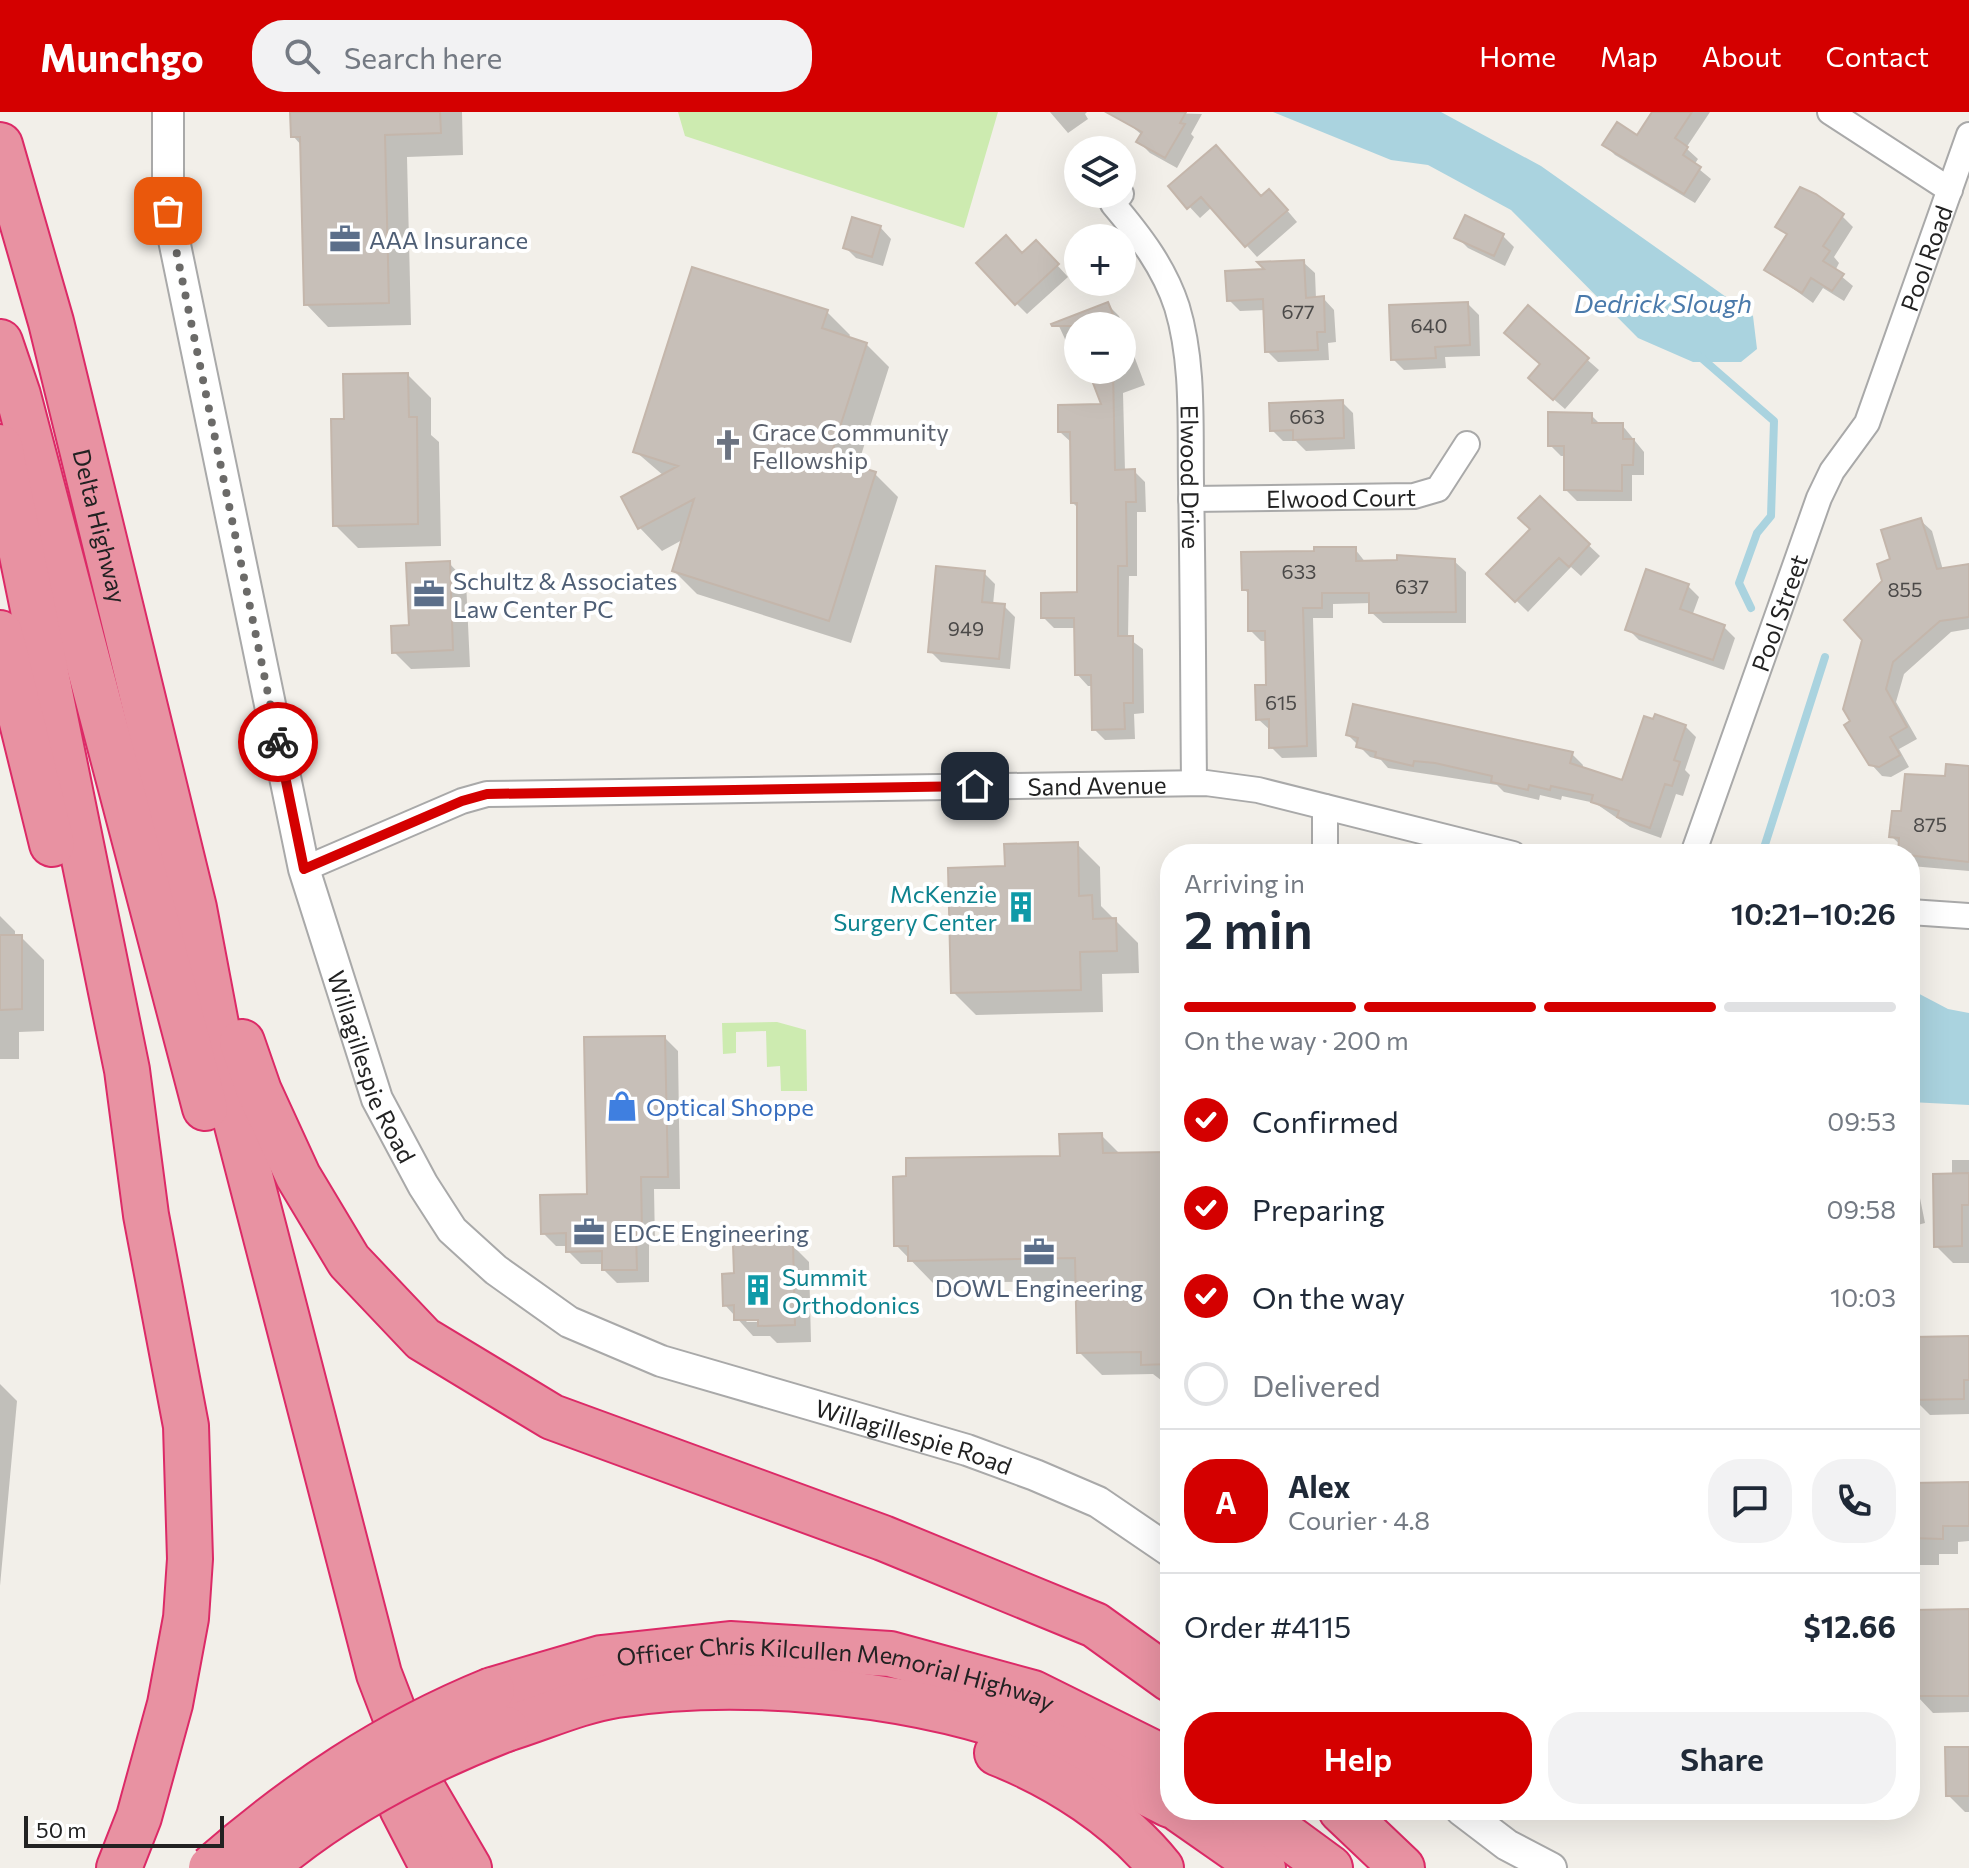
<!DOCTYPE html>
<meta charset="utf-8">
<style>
body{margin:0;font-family:Commissioner,sans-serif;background:#f2f2f3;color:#1f2937;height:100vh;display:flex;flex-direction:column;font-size:30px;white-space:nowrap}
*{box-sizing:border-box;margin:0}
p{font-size:26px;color:#747a83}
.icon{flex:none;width:44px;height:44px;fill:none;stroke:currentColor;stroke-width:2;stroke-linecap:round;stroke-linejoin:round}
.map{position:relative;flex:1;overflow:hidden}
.side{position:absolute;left:1160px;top:732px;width:760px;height:976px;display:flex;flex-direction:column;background:#fff;border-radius:32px;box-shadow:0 8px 32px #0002}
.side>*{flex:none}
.fabs{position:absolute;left:1064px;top:24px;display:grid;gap:16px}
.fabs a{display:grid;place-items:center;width:72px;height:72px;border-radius:50%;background:#fff;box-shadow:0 8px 32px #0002;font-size:40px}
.scale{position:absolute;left:24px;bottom:20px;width:200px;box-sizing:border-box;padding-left:8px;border:4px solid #222;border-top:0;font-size:22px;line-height:28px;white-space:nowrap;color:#222;-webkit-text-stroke:6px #fff;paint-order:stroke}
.pin{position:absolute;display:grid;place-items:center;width:68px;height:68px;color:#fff;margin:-34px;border-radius:16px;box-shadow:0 4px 12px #0006}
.courier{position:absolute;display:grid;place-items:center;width:80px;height:80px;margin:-40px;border:6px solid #d40000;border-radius:50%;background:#fff;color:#222;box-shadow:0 2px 10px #0007}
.summary em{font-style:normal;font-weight:600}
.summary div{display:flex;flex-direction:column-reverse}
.summary{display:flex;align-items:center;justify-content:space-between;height:136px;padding:0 24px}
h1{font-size:52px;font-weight:600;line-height:60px}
.bar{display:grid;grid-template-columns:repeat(4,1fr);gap:12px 8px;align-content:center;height:96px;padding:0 24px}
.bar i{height:10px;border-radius:6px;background:#e0e1e3}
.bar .current{background:#d40000}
.bar p{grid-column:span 4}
.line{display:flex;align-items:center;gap:20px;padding:0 24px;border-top:2px solid #e0e1e3}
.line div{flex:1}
.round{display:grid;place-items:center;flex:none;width:84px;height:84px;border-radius:32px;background:#f2f2f3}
ol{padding:0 24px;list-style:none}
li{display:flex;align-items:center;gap:24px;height:88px}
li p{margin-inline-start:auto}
li .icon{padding:8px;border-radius:50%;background:#d40000;color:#fff;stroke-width:4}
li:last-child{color:#747a83}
li i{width:44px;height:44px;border:4px solid #e0e1e3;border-radius:50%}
.action{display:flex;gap:16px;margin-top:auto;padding:16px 24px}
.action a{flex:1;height:92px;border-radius:32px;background:#d40000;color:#fff;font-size:32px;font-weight:600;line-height:92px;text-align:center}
.action a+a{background:#f2f2f3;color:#1f2937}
header{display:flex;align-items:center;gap:48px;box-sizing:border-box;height:112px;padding:0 40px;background:#d40000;color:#fff}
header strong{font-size:38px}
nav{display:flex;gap:44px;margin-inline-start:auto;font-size:28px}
.search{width:560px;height:72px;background:#f2f2f3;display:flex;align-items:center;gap:20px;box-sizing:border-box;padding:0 28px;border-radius:32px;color:#747a83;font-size:30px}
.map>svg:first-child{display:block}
.grass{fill:#cdebb0}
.water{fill:#aad3df}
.shadow{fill:#0003;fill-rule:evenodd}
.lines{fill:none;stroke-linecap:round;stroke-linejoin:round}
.stream{stroke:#aad3df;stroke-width:8}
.building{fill:#c7bfb8;stroke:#c4b6ab;stroke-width:2}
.minor-casing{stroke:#a9a9a9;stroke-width:28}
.tertiary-casing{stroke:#a9a9a9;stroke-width:34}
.motorway-casing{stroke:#dc2a67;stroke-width:48}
.minor{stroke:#fff;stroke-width:24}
.tertiary{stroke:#fff;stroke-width:30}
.motorway{stroke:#e892a2;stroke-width:44}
.motorway-bridge-casing{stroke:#dc2a67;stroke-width:48;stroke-linecap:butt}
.motorway-bridge{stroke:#e892a2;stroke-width:44}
.done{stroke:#6b6a68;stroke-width:8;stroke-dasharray:0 14.4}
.route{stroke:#d40000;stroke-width:10}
.labels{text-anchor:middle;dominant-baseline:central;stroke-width:8;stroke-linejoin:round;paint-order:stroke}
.number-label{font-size:20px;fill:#4b4948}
.service-label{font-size:24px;fill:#4e5e75;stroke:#fff;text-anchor:start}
.street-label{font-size:24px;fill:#222;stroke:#fff}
.worship-label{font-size:24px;fill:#5b616d;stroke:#fff;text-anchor:start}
.culture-label{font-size:24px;fill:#0d838f;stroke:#fff;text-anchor:end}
.shop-label{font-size:24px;fill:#366cbe;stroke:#fff;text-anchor:start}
.water-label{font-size:26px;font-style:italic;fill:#4a7aab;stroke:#fff}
</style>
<header>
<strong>Munchgo</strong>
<div class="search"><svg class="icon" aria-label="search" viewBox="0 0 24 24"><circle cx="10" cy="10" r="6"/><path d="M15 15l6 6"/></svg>Search here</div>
<nav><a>Home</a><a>Map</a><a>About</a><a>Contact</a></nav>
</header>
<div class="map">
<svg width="1969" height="1756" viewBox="0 0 1969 1756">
<rect width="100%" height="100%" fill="#f2efe9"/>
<!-- grass -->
<path class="grass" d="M678,0H998L964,116L685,24Z
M777,910L806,918L807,979H781L780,954L767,955L766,919L736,920V941L723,942L722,911Z"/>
<!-- water -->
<path class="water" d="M1273,0H1441L1541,54L1753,204L1757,237L1741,250H1693L1638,226L1511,98L1428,53L1391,48Z
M1910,877L1948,897L1969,901V993L1910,990Z"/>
<!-- shadow -->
<path class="shadow" d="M292,0H462L463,43L407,45L411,213L328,215L306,192L302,34L293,24Z
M1050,0H1087L1085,2L1088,7L1068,21Z
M1128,0L1202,2L1191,22L1194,25L1177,56L1150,41L1139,30L1142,23L1124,8Z
M1654,0H1710L1686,36L1698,47L1694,53L1711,67L1695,91L1615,43L1604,32L1638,26Z
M1171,75L1280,90L1297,110L1257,145L1212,95L1200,106Z
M1842,104L1853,115L1834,145L1839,151L1835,159L1853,174L1844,189L1823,176L1813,191L1766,157L1787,124L1778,114Z
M1466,106L1503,124L1514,135L1505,154L1468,136L1457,125Z
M880,115L891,127L883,154L856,146L845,135Z
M1047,142L1068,165L1027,202L1016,191L1023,143Z
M1303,150L1315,161L1316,187L1323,186L1334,198L1336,230L1328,231L1329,248L1278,250L1267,239L1265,198L1240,199L1229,188L1268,159Z
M1468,192L1479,203L1480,244L1445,245L1446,256L1404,258L1393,247Z
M1108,193L1119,204L1145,273L1123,281L1125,359H1134L1145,370L1146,400H1137V464H1129L1128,526L1143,537L1144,601L1134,602L1135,627L1105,628L1094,617L1093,574H1088L1077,562L1076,516H1054L1043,505L1079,482V397L1073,391L1072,331L1060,320L1104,294L1090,258H1122V214H1078V255L1058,212Z
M1528,196L1599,258L1565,297L1542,277V253Z
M827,200L850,223L848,227L866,232L889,255L857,356L875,362L898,385L851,531L697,482L674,459L684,427L662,439L640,416L664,364L635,339Z
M408,263L431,286V323L439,330L441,434L358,436L335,413L346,308Z
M1342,290L1353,301L1355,337L1306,339L1296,329H1283L1272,318Z
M1591,303L1601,313H1622L1644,340V363H1632V389H1577L1566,378V344H1561L1550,333Z
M1543,390L1600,444L1581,464L1571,455L1528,500L1489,462L1532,417Z
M1920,408L1932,419L1943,458L1969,454V517L1951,520L1904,562L1896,590L1917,627L1899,637L1909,655L1891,665L1882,664L1871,652L1853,609L1884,470L1892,449Z
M1355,437L1366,451L1454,449L1466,460V511H1383L1371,500V491L1333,492V506H1313L1317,645L1282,646L1271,635L1270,618L1258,607L1268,575L1267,529H1261L1250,518V483L1244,477L1243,442Z
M449,451L466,469L470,555L411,557L394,540Z
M984,461L995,472L993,493L1004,494L1015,505L1010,557L941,550L930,539Z
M1688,474L1699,485L1692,504L1724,515L1735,526L1724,558L1639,528L1628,517Z
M1685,614L1696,625L1685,658L1690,663L1683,684L1676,682L1661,726L1630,715L1595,691L1562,684L1561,688L1540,683L1539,688L1504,680L1497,673L1388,656L1381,648L1370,645L1348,623L1572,642L1583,653L1582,657L1623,670Z
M1969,656V759L1911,754L1910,742L1891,724L1903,701L1946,666Z
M1077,732L1100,755L1101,794L1138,831L1139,861L1102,862L1103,900L976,903L953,880L1007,756Z
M0,804L15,819V825H21L44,848V919L19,920V947H0Z
M665,926L678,939L680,1077H654L655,1132H649V1170L617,1171L604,1158V1152H581L568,1139V1134H556L543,1121L589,1084Z
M1101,1023L1121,1043L1170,1042V1275L1153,1262L1102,1263L1079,1240L1078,1169L933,1171L896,1133Z
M1952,1048H1969V1151H1953L1936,1134L1952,1063Z
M1910,1060L1916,1066L1925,1111L1910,1115Z
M792,1133L809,1150L811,1230L777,1231L770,1224H753L725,1193L736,1163ZM743,1206H768V1210H747Z
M1969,1226V1302L1930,1303L1914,1287Z
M0,1272L17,1289L0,1474Z
M1969,1373V1429L1958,1430V1442H1939V1453H1919L1910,1444V1375Z
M1969,1499V1600L1933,1601L1916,1583Z
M1969,1637V1700H1965L1948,1683Z"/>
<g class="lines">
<!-- stream -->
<path class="stream" d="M1698,243L1774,309L1771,404L1757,421L1739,471L1751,496
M1762,742L1825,545"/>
</g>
<!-- building -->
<path class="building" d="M290,0H440L441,21L385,23L389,191L304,193L300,25H291Z
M1106,0H1186L1180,11L1185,12L1165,46L1136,30L1142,20Z
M1652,0H1692L1675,26L1688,35L1683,43L1701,55L1684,82L1602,33L1617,10L1637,23Z
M1216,33L1261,84L1269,77L1288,98L1245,135L1201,85L1187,97L1168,74Z
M1800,75L1816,82L1844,102L1823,134L1830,139L1823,149L1844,162L1832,179L1811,166L1802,181L1764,158L1787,122L1775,115Z
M1465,103L1504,122L1494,144L1454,126Z
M852,105L881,114L872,145L843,136Z
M1006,123L1022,141L1036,128L1059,152L1015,193L976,151Z
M1304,148L1306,186L1324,184L1325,220H1317L1318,238L1265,240L1263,187L1227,189L1225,159L1264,157L1257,150Z
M692,155L828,198L822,216L867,231L830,346L876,360L829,509L672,459L694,387L638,417L621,385L678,354L633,340Z
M1108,190L1118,214H1052L1051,212Z
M1468,190L1470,233L1435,235L1436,246L1391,248L1389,193Z
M1528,193L1589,246L1553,288L1528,266L1540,252L1504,221Z
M1088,258H1113L1115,358L1135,357L1136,390H1126L1127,454H1118V524H1133V591H1124L1125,617L1092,618L1091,563H1075L1074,506H1041V481L1077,480V391H1071L1070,320H1058V293L1101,292Z
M408,261L409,305H417L418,412L333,414L331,307H344L343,262Z
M1343,288L1344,326L1293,328V318L1270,319L1269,291Z
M1548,300L1592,301V311H1623V327H1634L1633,353H1622V379L1564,378V334H1548Z
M1540,384L1590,432L1569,455L1559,446L1515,490L1486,462L1530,417L1518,406Z
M1921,406L1937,457L1969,452V505L1940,509L1893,550L1886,577L1907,615L1890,625L1900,643L1879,655L1869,653L1844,613L1850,609L1843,597L1862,528L1844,508L1882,469L1877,452L1890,447L1881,418Z
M1314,435H1356V449L1397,448V443L1455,447L1456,500L1369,501V481H1322V496H1303L1307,634L1269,636V607L1256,608L1255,573H1266L1265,519H1248V478H1242L1241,440L1314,439Z
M450,449L453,538L392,541L391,514L409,513L406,451Z
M936,454L985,459L982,490L1005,492L999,547L928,540Z
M1646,457L1689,472L1680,497L1725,513L1713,548L1625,518Z
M1353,592L1573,640L1570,651L1622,668L1644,604L1653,607L1655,602L1686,613L1674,648L1680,650L1672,674L1665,672L1650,716L1617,705L1619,699L1591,690L1593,683L1551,674L1550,678L1529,673L1528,678L1491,670L1492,664L1435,651L1414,649L1413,654L1375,645L1376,640L1356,635L1358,626L1346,623Z
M1946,652L1969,654V750L1898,742L1899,726L1889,725L1892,699H1901L1905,662L1945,664Z
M1078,730L1079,784L1092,783L1093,807L1116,806L1117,839L1080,840L1081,878L951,881L948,756L1005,754L1004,732Z
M0,823H22V897L0,898Z
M665,924L668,1065H641L642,1119H636L637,1158H602V1139L566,1140V1121L541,1122L540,1083L587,1082L584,925Z
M1102,1021L1103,1041L1170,1040V1252L1141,1253V1240L1077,1241L1075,1146L908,1149V1134H894L893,1065L906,1064V1046L1060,1044L1059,1022Z
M1969,1061V1093H1962V1134L1934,1135L1933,1062Z
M793,1131L795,1213L758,1214V1208H734V1193L723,1194L722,1162L734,1161L733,1133Z
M1969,1224V1268H1964V1287L1912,1288V1225Z
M1969,1370V1414H1943V1427L1910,1426L1911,1371Z
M1969,1497V1584H1914L1913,1498Z
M1945,1635H1969V1684H1946Z"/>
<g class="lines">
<defs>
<g id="minor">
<path d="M1830,0L1950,78"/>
<path id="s1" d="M1121,82L1113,92C1140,124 1164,155 1177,195C1194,251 1190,314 1191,371C1193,471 1193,571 1194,671"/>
<path id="s2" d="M1191,387L1414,384L1438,377L1467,332"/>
<path d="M1325,695V742"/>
<path id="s3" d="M1693,742L1819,386L1832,359L1867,311L1969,23"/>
<path id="s4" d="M304,757L462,689L487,682L1206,671L1258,678L1513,742"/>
<path d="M1910,800L1969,804"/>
</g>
<g id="tertiary">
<path id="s5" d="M168,0V99L304,757L377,987L423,1073L452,1118L496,1158L569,1210L661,1249L967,1338L1035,1363L1098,1390L1170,1439"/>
<path d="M1461,1698L1507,1733L1551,1756"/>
</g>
<g id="motorway">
<path id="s6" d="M0,33L51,210L194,796L230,986L379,1562L424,1679L469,1756"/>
<path d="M0,230L18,283L205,996"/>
<path d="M0,335L127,958L146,1103L186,1314L190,1447L186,1506L170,1592L139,1705L119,1756"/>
<path d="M0,521L52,732"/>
<path d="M242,930L259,979L298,1064L349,1149L423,1227L552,1305L883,1426L1095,1513L1170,1567"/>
<path id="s7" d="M492,1578L601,1546L730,1532L890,1542L1033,1581L1170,1649"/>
<path d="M506,1617C542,1606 579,1589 616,1583C738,1564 900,1579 1017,1619C1066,1635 1123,1670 1170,1693"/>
<path d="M997,1641C1058,1665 1120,1705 1161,1756"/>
<path d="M402,1696L433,1756"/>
<path d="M1180,1698L1263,1756"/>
<path d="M1251,1698L1330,1756"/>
<path d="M1341,1698L1402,1756"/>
</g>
</defs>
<!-- minor casing -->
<use href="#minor" class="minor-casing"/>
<!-- tertiary casing -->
<use href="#tertiary" class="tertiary-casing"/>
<!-- motorway casing -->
<use href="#motorway" class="motorway-casing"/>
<!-- minor -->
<use href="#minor" class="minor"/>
<!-- tertiary -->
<use href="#tertiary" class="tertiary"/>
<!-- motorway -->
<use href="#motorway" class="motorway"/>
<defs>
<path id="motorway-bridge" d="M211,1756C297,1681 386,1621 492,1578
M264,1756C336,1694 418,1651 506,1617"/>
</defs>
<!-- motorway-bridge casing -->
<use href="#motorway-bridge" class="motorway-bridge-casing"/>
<!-- motorway-bridge -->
<use href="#motorway-bridge" class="motorway-bridge"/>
</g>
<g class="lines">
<!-- done -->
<path class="done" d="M168,99L278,630"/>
<!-- route -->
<path class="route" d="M278,630L304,757L462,689L487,682L975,674"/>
</g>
<!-- icons -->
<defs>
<symbol id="office-bare" viewBox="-9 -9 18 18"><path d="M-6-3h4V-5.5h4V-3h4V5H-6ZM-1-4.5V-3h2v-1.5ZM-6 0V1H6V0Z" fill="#5c6f8a" stroke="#fff" stroke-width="2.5" paint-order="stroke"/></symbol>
<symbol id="church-bare" viewBox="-9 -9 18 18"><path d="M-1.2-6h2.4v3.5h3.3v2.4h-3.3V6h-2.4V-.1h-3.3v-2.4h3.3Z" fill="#6b7280" stroke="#fff" stroke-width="2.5" paint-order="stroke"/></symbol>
<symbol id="building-bare" viewBox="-9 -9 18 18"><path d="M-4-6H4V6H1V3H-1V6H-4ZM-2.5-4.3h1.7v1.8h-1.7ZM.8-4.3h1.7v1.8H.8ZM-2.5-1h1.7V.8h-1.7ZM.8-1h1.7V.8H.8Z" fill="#0f9aa8" stroke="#fff" stroke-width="2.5" paint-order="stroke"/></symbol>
<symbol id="shop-bare" viewBox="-9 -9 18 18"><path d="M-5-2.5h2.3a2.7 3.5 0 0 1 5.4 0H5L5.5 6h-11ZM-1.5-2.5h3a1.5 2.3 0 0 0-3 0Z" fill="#3f7fe0" stroke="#fff" stroke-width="2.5" paint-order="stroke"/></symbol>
</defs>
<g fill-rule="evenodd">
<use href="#office-bare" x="323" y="105" width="44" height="44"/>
<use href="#church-bare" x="706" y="311" width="44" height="44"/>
<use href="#office-bare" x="407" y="460" width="44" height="44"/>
<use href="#building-bare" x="999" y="773" width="44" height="44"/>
<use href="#shop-bare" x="600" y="972" width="44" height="44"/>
<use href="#office-bare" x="567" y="1098" width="44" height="44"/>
<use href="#office-bare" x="1017" y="1118" width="44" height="44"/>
<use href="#building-bare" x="736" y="1156" width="44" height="44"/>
</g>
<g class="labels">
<!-- number labels -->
<g class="number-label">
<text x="1298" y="199">677</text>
<text x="1429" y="213">640</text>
<text x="1307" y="304">663</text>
<text x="1299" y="459">633</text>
<text x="1412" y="474">637</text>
<text x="1905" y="477">855</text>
<text x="966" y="516">949</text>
<text x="1281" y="590">615</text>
<text x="1930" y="712">875</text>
</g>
<!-- service labels -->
<g class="service-label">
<text x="369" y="127">AAA Insurance</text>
<text x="453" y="468">Schultz &amp; Associates<tspan x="453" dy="28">Law Center PC</tspan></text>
<text x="613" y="1120">EDCE Engineering</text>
<text x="1039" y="1175" text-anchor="middle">DOWL Engineering</text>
</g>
<!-- street labels -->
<g class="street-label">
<text stroke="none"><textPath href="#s3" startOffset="642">Pool Road</textPath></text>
<text stroke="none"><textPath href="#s1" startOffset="306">Elwood Drive</textPath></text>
<text stroke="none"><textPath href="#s2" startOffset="150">Elwood Court</textPath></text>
<text stroke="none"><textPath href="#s6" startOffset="394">Delta Highway</textPath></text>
<text stroke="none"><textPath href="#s3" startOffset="256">Pool Street</textPath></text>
<text stroke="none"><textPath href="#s4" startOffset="808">Sand Avenue</textPath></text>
<text stroke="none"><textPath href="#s5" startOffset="980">Willagillespie Road</textPath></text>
<text stroke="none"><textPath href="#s5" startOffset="1676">Willagillespie Road</textPath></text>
<text stroke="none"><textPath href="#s7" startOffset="352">Officer Chris Kilcullen Memorial Highway</textPath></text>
</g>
<!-- worship labels -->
<g class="worship-label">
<text x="752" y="319">Grace Community<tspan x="752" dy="28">Fellowship</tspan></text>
</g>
<!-- culture labels -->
<g class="culture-label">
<text x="997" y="781">McKenzie<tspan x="997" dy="28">Surgery Center</tspan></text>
<text x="782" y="1164" text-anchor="start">Summit<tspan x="782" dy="28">Orthodonics</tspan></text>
</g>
<!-- shop labels -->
<g class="shop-label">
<text x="646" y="994">Optical Shoppe</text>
</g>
<!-- water labels -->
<g class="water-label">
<text x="1663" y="190">Dedrick Slough</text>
</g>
</g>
</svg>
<div class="fabs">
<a><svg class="icon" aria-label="layers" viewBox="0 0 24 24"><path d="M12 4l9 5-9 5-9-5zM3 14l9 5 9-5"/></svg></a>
<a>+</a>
<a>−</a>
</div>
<div class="scale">50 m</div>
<div class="pin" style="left:168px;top:99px;background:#ea580c"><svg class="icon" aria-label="bag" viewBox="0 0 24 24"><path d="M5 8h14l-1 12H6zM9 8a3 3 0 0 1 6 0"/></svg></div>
<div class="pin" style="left:975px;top:674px;background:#1f2937"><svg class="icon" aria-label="home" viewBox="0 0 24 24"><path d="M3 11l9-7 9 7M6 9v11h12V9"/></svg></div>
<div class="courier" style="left:278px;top:630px"><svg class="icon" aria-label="bike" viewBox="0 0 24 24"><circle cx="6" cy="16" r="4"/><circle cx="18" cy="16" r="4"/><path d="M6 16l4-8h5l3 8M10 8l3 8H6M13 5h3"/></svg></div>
<section class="side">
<div class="summary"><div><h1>2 min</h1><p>Arriving in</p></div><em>10:21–10:26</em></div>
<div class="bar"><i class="current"></i><i class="current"></i><i class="current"></i><i></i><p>On the way · 200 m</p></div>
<ol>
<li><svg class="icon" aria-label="check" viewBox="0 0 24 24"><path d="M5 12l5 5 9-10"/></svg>Confirmed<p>09:53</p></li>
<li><svg class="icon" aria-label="check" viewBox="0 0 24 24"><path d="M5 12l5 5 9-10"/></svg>Preparing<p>09:58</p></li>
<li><svg class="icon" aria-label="check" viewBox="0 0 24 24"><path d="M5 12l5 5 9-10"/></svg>On the way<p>10:03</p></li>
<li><i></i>Delivered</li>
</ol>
<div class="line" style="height:144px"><b class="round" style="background:#d40000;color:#fff">A</b><div><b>Alex</b><p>Courier · 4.8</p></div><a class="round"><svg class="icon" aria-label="chat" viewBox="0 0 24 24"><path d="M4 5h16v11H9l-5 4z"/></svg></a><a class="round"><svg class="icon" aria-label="phone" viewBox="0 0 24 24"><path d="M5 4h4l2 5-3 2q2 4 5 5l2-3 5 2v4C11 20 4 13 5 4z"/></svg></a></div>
<div class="line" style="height:104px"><div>Order #4115</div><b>$12.66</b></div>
<div class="action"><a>Help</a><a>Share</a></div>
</section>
</div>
